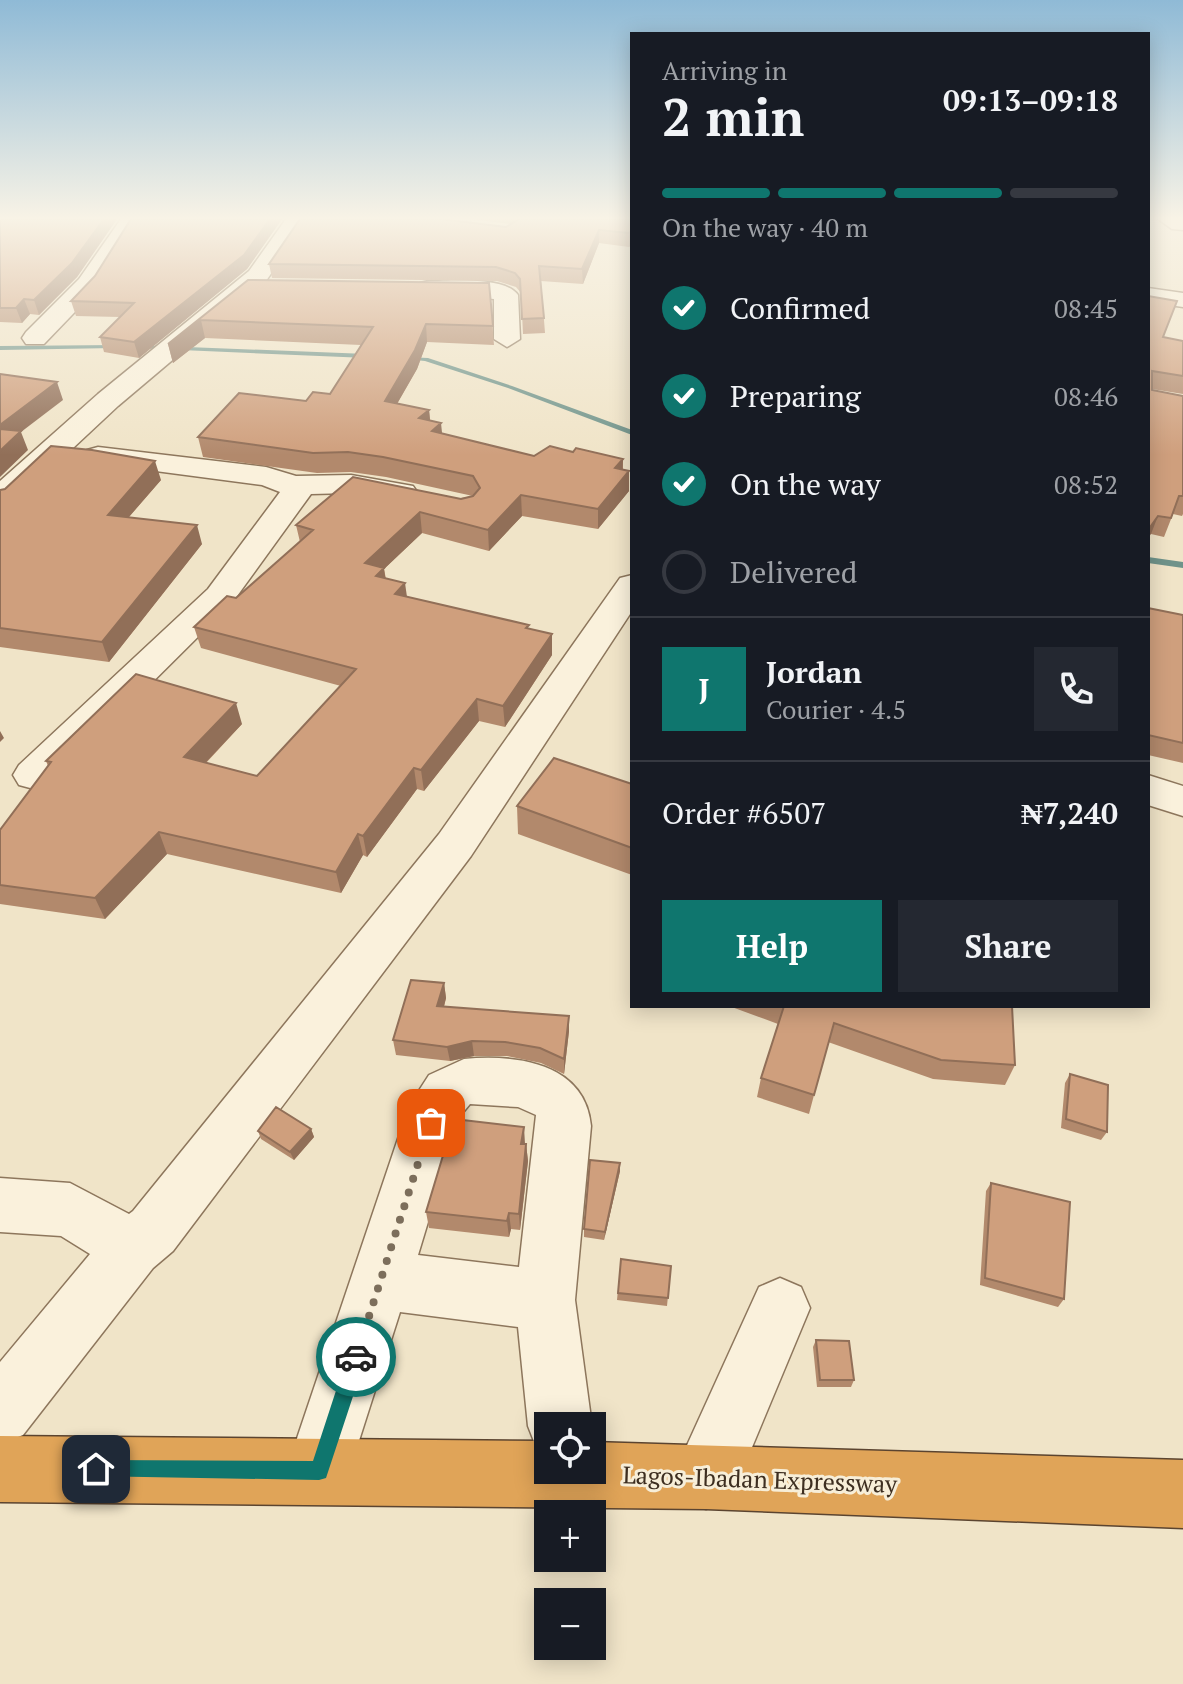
<!DOCTYPE html>
<meta charset="utf-8">
<style>
body{margin:0;font-family:"PT Serif",serif;background:#242831;color:#f1f3f6;height:100vh;display:flex;flex-direction:column;font-size:30px;white-space:nowrap}
*{box-sizing:border-box;margin:0}
p{font-size:26px;color:#9ea1a6}
.icon{flex:none;width:44px;height:44px;fill:none;stroke:currentColor;stroke-width:2;stroke-linecap:round;stroke-linejoin:round}
.map{position:relative;flex:1;overflow:hidden}
.details{position:absolute;left:630px;top:32px;width:520px;height:976px;display:flex;flex-direction:column;background:#171b24;border-radius:0px;box-shadow:0 4px 20px #0003}
.details>*{flex:none}
.controls{position:absolute;left:534px;top:1412px;display:grid;gap:16px}
.controls a{display:grid;place-items:center;width:72px;height:72px;border-radius:0px;background:#171b24;box-shadow:0 4px 20px #0003;font-size:40px}
.pin{position:absolute;display:grid;place-items:center;width:68px;height:68px;color:#fff;margin:-34px;border-radius:16px;box-shadow:0 4px 12px #0006}
.courier{position:absolute;display:grid;place-items:center;width:80px;height:80px;margin:-40px;border:6px solid #0f766e;border-radius:50%;background:#fff;color:#222;box-shadow:0 2px 10px #0007}
.summary em{font-style:normal;font-weight:800}
.summary div{display:flex;flex-direction:column-reverse}
.summary{display:flex;align-items:center;justify-content:space-between;height:136px;padding:0 32px}
h1{font-size:52px;font-weight:800;line-height:60px}
.bar{display:grid;grid-template-columns:repeat(4,1fr);gap:12px 8px;align-content:center;height:96px;padding:0 32px}
.bar i{height:10px;border-radius:6px;background:#363941}
.bar .selected{background:#0f766e}
.bar p{grid-column:span 4}
.line{display:flex;align-items:center;gap:20px;padding:0 32px;border-top:2px solid #363941}
.line div{flex:1}
.round{display:grid;place-items:center;flex:none;width:84px;height:84px;border-radius:0px;background:#242831}
ol{padding:0 32px;list-style:none}
li{display:flex;align-items:center;gap:24px;height:88px}
li p{margin-inline-start:auto}
li .icon{padding:8px;border-radius:50%;background:#0f766e;color:#fff;stroke-width:4}
li:last-child{color:#9ea1a6}
li i{width:44px;height:44px;border:4px solid #363941;border-radius:50%}
.button{display:flex;gap:16px;margin-top:auto;padding:16px 32px}
.button a{flex:1;height:92px;border-radius:0px;background:#0f766e;color:#fff;font-size:32px;font-weight:800;line-height:92px;text-align:center}
.button a+a{background:#242831;color:#f1f3f6}
.map>svg:first-child{display:block}
.lines{fill:none;stroke-linecap:round;stroke-linejoin:round}
.stream{fill:#6f938a;fill-rule:evenodd}
.minor-casing{stroke:#8d765c;stroke-width:3}
.highway-casing{stroke:#5b4430;stroke-width:3}
.minor{fill:#faf1dc;fill-rule:evenodd}
.highway{fill:#e0a458;fill-rule:evenodd}
.wall{fill:#b2896c}
.shaded-wall{fill:#916f58}
.building{fill:#cf9f7d;stroke:#916f58;stroke-width:2}
.route{fill:#0f766e}
.done{stroke:#7c6e5b;stroke-width:8;stroke-dasharray:0 14.4}
.labels{text-anchor:middle;dominant-baseline:central;stroke-width:6;stroke-linejoin:round;paint-order:stroke}
.near-street-label{font-size:24px;fill:#3d2e20;stroke:#f7eed8}
</style>
<div class="map">
<svg width="1183" height="1684" viewBox="0 0 1183 1684">
<rect width="100%" height="100%" fill="#f0e4c8"/>
<g class="lines">
<!-- stream -->
<path class="stream" d="M117,345L118,346L115,348L0,350V346Z
M137,345L367,354L370,356L367,358L135,348V346Z
M406,357L428,358L512,386L632,430V435L508,388L425,361L406,359Z
M1148,557L1183,562V568L1148,563Z"/>
<defs>
<path id="minor" d="M121,219H143L97,289L44,344H26L22,338L26,332L79,279Z
M286,219H308L266,281L118,406L11,506L0,509V481L98,394L249,271Z
M1158,219H1183V230L1172,229Z
M429,281C451,281 505,276 518,295L520,339L507,347L494,339V299L420,293L417,288L420,283Z
M1148,288L1183,293V307L1148,302Z
M98,447L266,467L296,476L351,475L413,486L418,493L413,500L402,502L351,493L311,494L232,603L49,785L34,789L19,785L13,775L19,765L208,589L280,492L262,485L87,462L83,456L87,450Z
M632,575V611L471,856L173,1251L153,1268L23,1435L0,1444V1362L90,1254L61,1236L0,1232V1178L70,1183L129,1214L133,1211L439,834L620,578Z
M1148,775L1183,786V816L1148,805Z
M464,1059C517,1054 585,1063 591,1126L575,1300L592,1426H548V1453L537,1449L528,1426L518,1327L400,1312L342,1494L319,1504L296,1494L286,1471L409,1106L429,1075ZM470,1104L518,1107L536,1115L519,1267L418,1255L460,1116Z
M780,1278L801,1287L810,1308L730,1500L706,1509L682,1500L673,1476L759,1287Z"/>
<path id="highway" d="M0,1436L548,1441V1470H592V1442L1183,1460V1528L706,1509L0,1502Z"/>
</defs>
<!-- minor casing -->
<use href="#minor" class="minor-casing"/>
<!-- highway casing -->
<use href="#highway" class="highway-casing"/>
<!-- minor -->
<use href="#minor" class="minor"/>
<!-- highway -->
<use href="#highway" class="highway"/>
</g>
<!-- wall -->
<path class="wall" d="M0,219H117L77,277L39,315L30,314L22,323L0,322Z
M131,219H282L247,269L139,358L104,352L100,337L120,317L76,316L71,301L95,276Z
M471,219H632V244L629,247L599,243L583,284L541,281L545,333L523,334L521,293L516,287L497,281L272,278L269,264L506,227L511,224Z
M248,280L489,283L494,345L427,342L417,369L397,404L429,410L430,420L442,434L534,456L573,452L623,459V469L629,491L598,529L522,516L489,551L422,533L384,569L386,579L407,597L529,629L552,655L505,727L479,721L424,791L417,789L367,857L363,855L341,893L167,854L105,919L0,904V830L48,766L46,761L242,724L206,763L257,776L341,686L201,648L194,627L236,598L300,542L296,525L473,496L386,477L351,472L317,473L203,457L198,437L306,401L330,394L361,345L205,338L173,363L168,344Z
M1148,296L1164,337L1183,341V394L1152,389V390L1183,396V514L1182,516L1173,514L1164,537L1151,534Z
M161,480L129,517L202,544L109,662L0,647V490Z
M1148,608L1183,615V763L1148,755Z
M632,784V875L518,834L517,806Z
M444,983L446,998L444,1007L569,1031L564,1074L541,1063L507,1056H474L450,1061L396,1055L393,1040Z
M729,1006H1012L1015,1065L1005,1085L933,1079L828,1042L809,1114L757,1097L761,1078L778,1024Z
M1070,1074L1107,1132L1101,1140L1061,1128L1065,1083Z
M311,1129L314,1137L294,1160L261,1139L258,1131Z
M525,1144H526L528,1161L520,1230L511,1229L509,1237L429,1228L426,1212Z
M620,1163V1171L604,1240L584,1237V1229Z
M991,1183L1064,1299L1058,1307L980,1285L986,1191Z
M621,1259L671,1266L667,1306L617,1300Z
M816,1340L854,1380L851,1387H817L813,1347Z"/>
<!-- shaded-wall -->
<path class="shaded-wall" d="M104,219H117L77,277L39,315L34,300Z
M270,219H282L247,269L139,358L134,342Z
M599,230V243L583,284L582,269Z
M632,230V244L629,247V233Z
M24,299L30,314L22,323L16,308Z
M201,320L205,338L173,363L168,344Z
M426,324L427,342L417,369L387,421L385,401Z
M57,382L63,400L21,432L28,450L0,477V425Z
M429,410L431,430L419,418Z
M441,423L443,442L432,431Z
M623,459L622,479L615,468Z
M155,461L161,480L114,534L108,515Z
M629,471V491L598,529V509Z
M521,495L522,516L489,551L488,530Z
M420,512L422,533L384,569L387,589L365,563Z
M1158,516L1151,534L1148,538V530Z
M197,525L202,544L109,662L102,642Z
M405,583L408,604L395,594Z
M552,634V655L505,727L503,706Z
M477,699L479,721L424,791L421,770Z
M236,703L242,724L191,778L184,757Z
M0,731L4,738L0,742Z
M414,768L417,789L367,857L363,836Z
M159,832L167,854L105,919L95,898Z
M358,834L363,855L341,893L336,872Z
M444,983L446,998L440,1021L437,1006Z
M569,1016V1031L564,1074V1059Z
M472,1041L474,1056L450,1061L447,1047Z
M524,1127L525,1144H521Z
M311,1129L314,1137L294,1160L290,1152Z
M526,1144L528,1161L520,1230L519,1214Z
M620,1163V1171L604,1240L605,1232Z
M509,1213L511,1229L509,1237L507,1221Z"/>
<!-- building -->
<path class="building" d="M0,219H104L72,263L34,300L24,299L16,308H0Z
M131,219H270L244,255L134,342L100,337L134,303L71,301L95,276Z
M300,219H441L506,227L519,219H632V230L629,233L599,230L582,269L539,266L544,318L522,319L520,279L515,273L496,267L269,264Z
M248,280L489,283L493,326L426,324L415,350L385,401L429,410L419,418L441,423L432,431L534,456L550,446L573,452L576,448L623,459L615,468L629,471L598,509L521,495L488,530L420,512L365,563L384,568L376,576L405,583L395,594L529,625L526,628L552,634L503,706L477,699L421,770L414,768L363,836L358,834L336,872L159,832L95,898L0,885V830L51,762L46,761L136,674L236,703L184,757L257,776L356,669L194,627L227,596L236,598L313,530L296,525L353,477L461,499L473,496L480,488L473,476L383,457L348,452L313,453L198,437L239,393L306,401L313,392L330,394L373,327L201,320L168,344Z
M1148,296L1177,301L1163,337L1183,341V376L1152,371V390L1183,396V496H1179L1171,518L1158,516L1148,530Z
M0,374L57,382L0,425Z
M0,429L21,431L0,451Z
M51,446L92,450L155,461L108,515L197,525L102,642L0,628V490L5,489Z
M1148,608L1183,615V743L1148,735Z
M554,758L632,784V848L517,806Z
M411,980L444,983L437,1006L569,1016L564,1059L540,1048L505,1042L472,1041L447,1047L393,1040Z
M784,1006H1012L1015,1065L941,1060L834,1023L814,1095L761,1078Z
M1070,1074L1108,1085L1107,1132L1066,1119Z
M276,1107L311,1129L290,1152L258,1131Z
M454,1119L524,1127L521,1144H526L519,1214L509,1213L507,1221L426,1212Z
M590,1160L620,1163L605,1232L584,1229Z
M991,1183L1070,1202L1064,1299L985,1278Z
M621,1259L671,1266L668,1298L618,1293Z
M816,1340L849,1341L854,1380H820Z"/>
<!-- sky -->
<linearGradient id="sky" x2="0" y2="1"><stop stop-color="#8fbad6"/><stop offset="0.48" stop-color="#f8f3e6"/><stop offset="1" stop-color="#f8f3e6" stop-opacity="0"/></linearGradient>
<rect width="1183" height="455" fill="url(#sky)"/>
<!-- route -->
<path class="route" d="M356,1348L366,1357L326,1478L319,1480L89,1476L86,1469L89,1462L96,1460L313,1461L347,1357Z"/>
<g class="lines">
<!-- done -->
<path class="done" d="M356,1357L431,1123"/>
</g>
<g class="labels">
<!-- near-street labels -->
<g class="near-street-label">
<text transform="translate(760 1479) rotate(2)">Lagos-Ibadan Expressway</text>
</g>
</g>
</svg>
<div class="controls">
<a><svg class="icon" aria-label="locate" viewBox="0 0 24 24"><circle cx="12" cy="12" r="6"/><path d="M12 2v4M12 18v4M2 12h4M18 12h4"/></svg></a>
<a>+</a>
<a>−</a>
</div>
<div class="pin" style="left:431px;top:1123px;background:#ea580c"><svg class="icon" aria-label="bag" viewBox="0 0 24 24"><path d="M5 8h14l-1 12H6zM9 8a3 3 0 0 1 6 0"/></svg></div>
<div class="pin" style="left:96px;top:1469px;background:#1f2937"><svg class="icon" aria-label="home" viewBox="0 0 24 24"><path d="M3 11l9-7 9 7M6 9v11h12V9"/></svg></div>
<div class="courier" style="left:356px;top:1357px"><svg class="icon" aria-label="car" viewBox="0 0 24 24"><path d="M5 17H2v-5l4-1 3-4h7l3 4 3 1v5h-3M9 17h6M6 11h13"/><circle cx="7" cy="17" r="2"/><circle cx="17" cy="17" r="2"/></svg></div>
<section class="details">
<div class="summary"><div><h1>2 min</h1><p>Arriving in</p></div><em>09:13–09:18</em></div>
<div class="bar"><i class="selected"></i><i class="selected"></i><i class="selected"></i><i></i><p>On the way · 40 m</p></div>
<ol>
<li><svg class="icon" aria-label="check" viewBox="0 0 24 24"><path d="M5 12l5 5 9-10"/></svg>Confirmed<p>08:45</p></li>
<li><svg class="icon" aria-label="check" viewBox="0 0 24 24"><path d="M5 12l5 5 9-10"/></svg>Preparing<p>08:46</p></li>
<li><svg class="icon" aria-label="check" viewBox="0 0 24 24"><path d="M5 12l5 5 9-10"/></svg>On the way<p>08:52</p></li>
<li><i></i>Delivered</li>
</ol>
<div class="line" style="height:144px"><b class="round" style="background:#0f766e;color:#fff">J</b><div><b>Jordan</b><p>Courier · 4.5</p></div><a class="round"><svg class="icon" aria-label="phone" viewBox="0 0 24 24"><path d="M5 4h4l2 5-3 2q2 4 5 5l2-3 5 2v4C11 20 4 13 5 4z"/></svg></a></div>
<div class="line" style="height:104px"><div>Order #6507</div><b>₦7,240</b></div>
<div class="button"><a>Help</a><a>Share</a></div>
</section>
</div>
